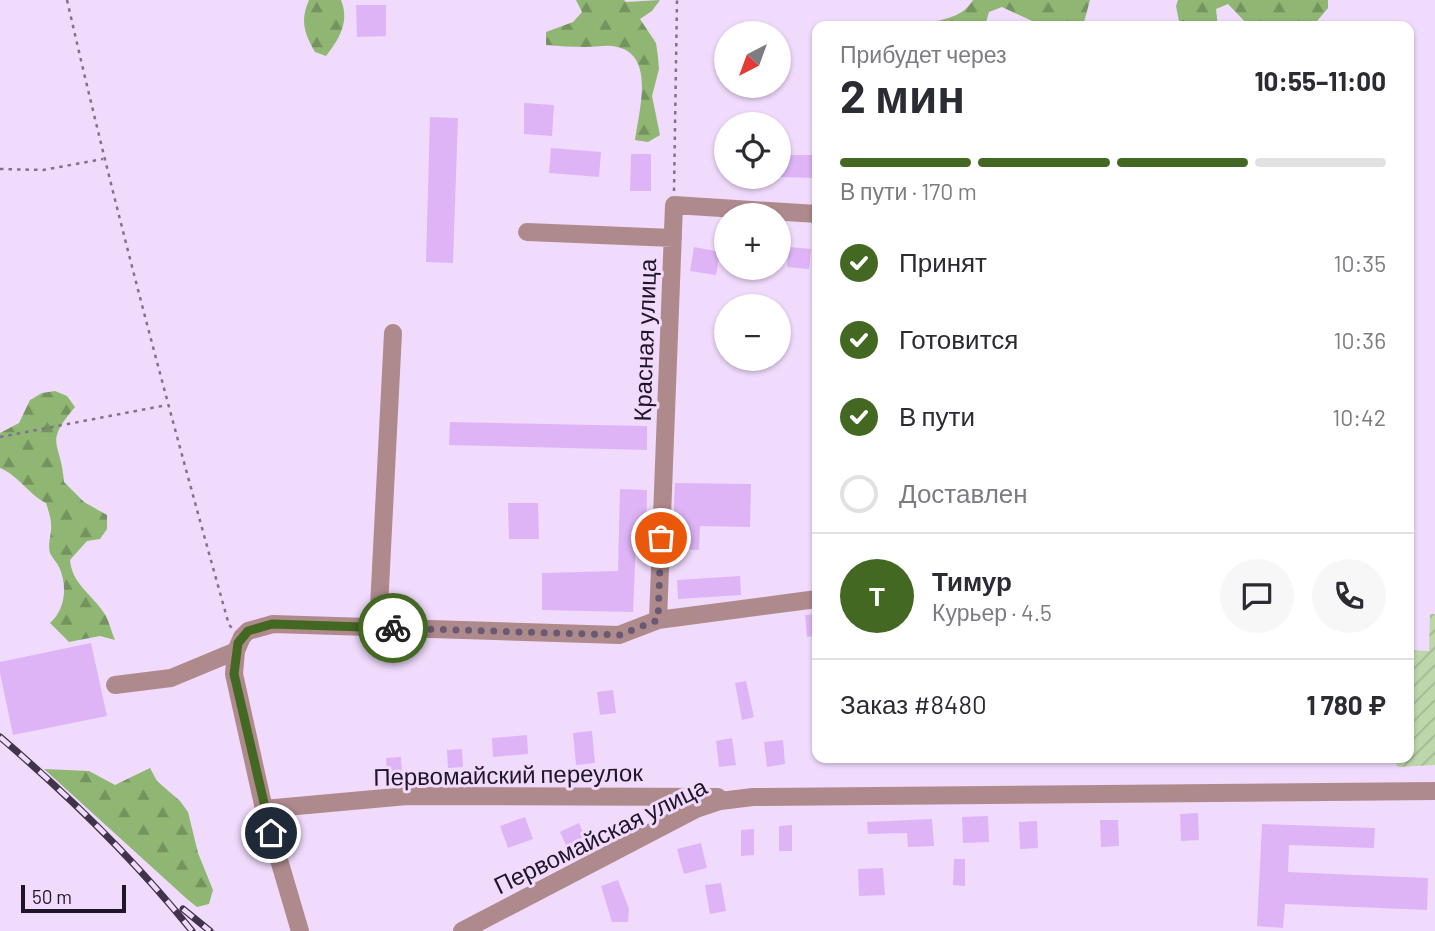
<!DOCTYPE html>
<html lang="ru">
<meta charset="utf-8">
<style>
body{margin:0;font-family:Barlow,sans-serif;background:#f7f7f7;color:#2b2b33;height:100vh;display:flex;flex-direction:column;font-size:26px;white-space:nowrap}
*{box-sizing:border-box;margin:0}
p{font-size:23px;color:#7c7c81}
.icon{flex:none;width:38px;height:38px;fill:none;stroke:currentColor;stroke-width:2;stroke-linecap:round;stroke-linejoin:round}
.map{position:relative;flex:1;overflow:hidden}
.details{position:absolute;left:812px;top:21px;width:602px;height:742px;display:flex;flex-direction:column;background:#fff;border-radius:14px;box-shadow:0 2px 5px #0004}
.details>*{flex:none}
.needle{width:46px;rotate:221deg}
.tools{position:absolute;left:714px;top:21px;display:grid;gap:14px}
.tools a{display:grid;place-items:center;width:77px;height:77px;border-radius:50%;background:#fff;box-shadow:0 2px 5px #0004;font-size:35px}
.scale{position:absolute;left:21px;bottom:18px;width:105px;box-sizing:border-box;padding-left:7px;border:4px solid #211529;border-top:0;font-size:19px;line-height:24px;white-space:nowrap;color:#211529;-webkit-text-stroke:5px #f0dbfd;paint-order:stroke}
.pin{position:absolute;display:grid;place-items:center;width:60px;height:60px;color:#fff;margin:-30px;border:4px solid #fff;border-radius:50%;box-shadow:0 2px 7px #0007}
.courier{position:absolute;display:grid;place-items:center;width:70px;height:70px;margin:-35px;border:5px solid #436822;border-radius:50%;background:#fff;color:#222;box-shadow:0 2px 9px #0007}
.summary em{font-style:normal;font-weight:700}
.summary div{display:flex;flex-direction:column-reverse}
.summary{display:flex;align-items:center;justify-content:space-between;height:119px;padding:0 28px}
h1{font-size:46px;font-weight:700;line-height:52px}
.bar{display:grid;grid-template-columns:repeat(4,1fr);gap:10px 7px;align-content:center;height:84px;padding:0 28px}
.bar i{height:9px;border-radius:5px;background:#e1e1e2}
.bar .active{background:#436822}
.bar p{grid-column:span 4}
.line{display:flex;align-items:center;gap:18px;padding:0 28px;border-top:2px solid #e1e1e2}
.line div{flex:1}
.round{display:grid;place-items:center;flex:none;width:74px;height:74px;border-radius:37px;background:#f7f7f7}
ol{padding:0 28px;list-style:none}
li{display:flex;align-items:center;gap:21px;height:77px}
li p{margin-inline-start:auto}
li .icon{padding:7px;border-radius:50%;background:#436822;color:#fff;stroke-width:4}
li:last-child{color:#7c7c81}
li i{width:38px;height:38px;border:4px solid #e1e1e2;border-radius:50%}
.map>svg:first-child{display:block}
.forest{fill:url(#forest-firs)}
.garden{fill:url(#garden-furrows)}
.building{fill:#deb4f7}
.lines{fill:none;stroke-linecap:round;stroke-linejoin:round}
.path{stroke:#82718c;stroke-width:2.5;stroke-dasharray:3.5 5;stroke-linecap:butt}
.minor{stroke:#af8a8d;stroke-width:18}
.rail-casing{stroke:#41334a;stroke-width:7}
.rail{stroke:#f0dbfd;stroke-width:4.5;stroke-dasharray:13;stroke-linecap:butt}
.done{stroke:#695a73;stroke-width:7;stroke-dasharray:0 12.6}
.route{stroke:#436822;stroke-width:9}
.labels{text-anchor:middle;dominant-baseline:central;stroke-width:6;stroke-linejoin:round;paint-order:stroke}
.street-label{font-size:24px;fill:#211529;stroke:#f0dbfd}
</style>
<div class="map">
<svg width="1435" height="931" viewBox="0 0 1435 931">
<defs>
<pattern id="forest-firs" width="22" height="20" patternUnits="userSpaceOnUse" patternTransform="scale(1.75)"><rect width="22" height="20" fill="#8fb672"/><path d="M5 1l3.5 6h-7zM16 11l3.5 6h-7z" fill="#74935e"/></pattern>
<pattern id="garden-furrows" width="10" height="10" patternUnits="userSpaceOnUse" patternTransform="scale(1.75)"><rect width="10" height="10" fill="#bdd7ab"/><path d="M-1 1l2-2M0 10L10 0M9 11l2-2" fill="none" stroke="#a2b893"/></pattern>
</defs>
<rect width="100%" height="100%" fill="#f0dbfd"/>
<!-- forest -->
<path class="forest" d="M309,0H341C350,22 339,39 326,56L315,52C304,33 300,20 309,0Z
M576,0H624L626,2L660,0L652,11L640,19L656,43L658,57L659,69L652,96L660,135L648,142L635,140C639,110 657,51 612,46C603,45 594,47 585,47C572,47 559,46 546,45V32L573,22L582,12Z
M973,0H1090L1083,26H1043L1002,7L989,12L985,26H922C940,18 961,20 973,0Z
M1178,0H1328V8L1313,26H1249L1228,4L1216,9L1218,26H1180L1176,6Z
M55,391L67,396L75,407C43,445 61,440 64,482L84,502L107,515V529L100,539L87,541L70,560C72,584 91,593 104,613C109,620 111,631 115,640L100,636L69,642L50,623C65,610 68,586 59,567C57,562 52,558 50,553C48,545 50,539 51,531C52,521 49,512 46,503C28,494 18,475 0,468V433L19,423L30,400L42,393Z
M150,768L157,781L180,801L188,812L198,853L213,890L209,904L197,907L187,899L44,769L89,771L115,785Z"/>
<!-- garden -->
<path class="garden" d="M1430,614H1435V765L1398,767L1393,758H1409V650L1429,651Z"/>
<!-- building -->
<path class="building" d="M356,5H386V36L357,37Z
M524,103L554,105L552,136L524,134Z
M430,117L458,118L453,263L426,262Z
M551,148L601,152L599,177L549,173Z
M631,154H651V191H630Z
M780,155H814V178L779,177Z
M694,247L720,252L716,275L690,271Z
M789,247L811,249L809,269L787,267Z
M450,422L647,426V450L449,445Z
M675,483L751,484L750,527L700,526L699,550L672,549Z
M620,489L647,490L646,541H636L633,612L542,610V573L618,571Z
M508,503H538L539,539H509Z
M740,576L741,595L678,599L677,580Z
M817,614V635L807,637L805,615Z
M91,643L107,716L13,735L0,673V662Z
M746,681L754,717L742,720L735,683Z
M613,690L616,713L600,715L597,692Z
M592,731L595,763L576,765L573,733Z
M527,735L528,754L493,757L492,738Z
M732,738L736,765L719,767L716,741Z
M783,740L785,764L767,767L764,742Z
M462,749L463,767L448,768L447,750Z
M401,757L402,775L387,776L386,758Z
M1198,813L1199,840L1181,841L1180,814Z
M988,816L989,842L963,843L962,817Z
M525,817L533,839L508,848L500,826Z
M932,819L934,846L908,847L907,833L868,834L867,822Z
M1100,820H1118L1119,846L1101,847Z
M1037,821L1038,848L1020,849L1019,822Z
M579,823L590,847L571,856L560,832Z
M1262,824L1375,828L1374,848L1289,845L1288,872L1428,878L1427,910L1285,904L1283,928L1257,926Z
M792,825V851H779V826Z
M754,829V855L741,856V830Z
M701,843L707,868L684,874L677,849Z
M954,859H965V886L953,885Z
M883,868L885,895L859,896L858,869Z
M618,880L629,909L628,922H612L601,886Z
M721,883L726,911L710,914L705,885Z"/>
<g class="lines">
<!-- path -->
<path class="path" d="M67,0C115,210 171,418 229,625L232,628
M0,169L43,170L103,159
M674,191L677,0
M0,437L167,405"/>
<!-- minor -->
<path class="minor" d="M527,232L673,238
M658,620L674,205L817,214
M378,627L393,333
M115,685L171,678L236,651
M264,809L407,796L718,797
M300,931L264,809L234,674L236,651L242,637L248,631L273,624L619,635L658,620L817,599
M462,931L696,809L720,801L753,797L1435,791"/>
<defs>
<path id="rail" d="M0,737C69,796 135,860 192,931
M183,909L210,931"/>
</defs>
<!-- rail casing -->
<use href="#rail" class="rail-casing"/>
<!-- rail -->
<use href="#rail" class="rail"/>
</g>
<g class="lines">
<!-- done -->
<path class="done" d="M393,628L620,635L658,620L661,538"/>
<!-- route -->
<path class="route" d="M271,833L234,674L238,643L248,631L272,624L393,628"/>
</g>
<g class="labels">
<!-- street labels -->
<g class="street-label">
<text transform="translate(644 340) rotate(-88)">Красная улица</text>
<text transform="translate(508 774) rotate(-1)">Первомайский переулок</text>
<text transform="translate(600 835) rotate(-26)">Первомайская улица</text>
</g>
</g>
</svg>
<div class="tools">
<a><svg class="needle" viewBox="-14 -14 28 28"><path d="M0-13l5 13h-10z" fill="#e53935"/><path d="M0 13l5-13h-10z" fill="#7c7c81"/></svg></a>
<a><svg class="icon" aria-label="locate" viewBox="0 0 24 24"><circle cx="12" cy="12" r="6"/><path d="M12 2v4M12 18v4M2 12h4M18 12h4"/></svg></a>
<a>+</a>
<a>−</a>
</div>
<div class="scale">50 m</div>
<div class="pin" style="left:661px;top:538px;background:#ea580c"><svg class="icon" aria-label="bag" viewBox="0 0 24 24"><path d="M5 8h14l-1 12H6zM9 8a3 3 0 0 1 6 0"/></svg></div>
<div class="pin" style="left:271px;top:833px;background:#1f2937"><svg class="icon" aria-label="home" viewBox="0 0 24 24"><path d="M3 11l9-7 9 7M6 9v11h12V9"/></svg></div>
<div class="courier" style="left:393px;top:628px"><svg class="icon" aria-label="bike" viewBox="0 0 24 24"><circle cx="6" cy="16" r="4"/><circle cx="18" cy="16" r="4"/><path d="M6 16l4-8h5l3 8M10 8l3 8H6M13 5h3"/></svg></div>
<section class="details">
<div class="summary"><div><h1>2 мин</h1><p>Прибудет через</p></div><em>10:55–11:00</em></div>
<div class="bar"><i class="active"></i><i class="active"></i><i class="active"></i><i></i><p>В пути · 170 m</p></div>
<ol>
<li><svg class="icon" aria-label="check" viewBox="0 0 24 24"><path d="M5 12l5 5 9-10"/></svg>Принят<p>10:35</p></li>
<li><svg class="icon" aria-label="check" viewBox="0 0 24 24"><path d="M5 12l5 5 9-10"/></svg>Готовится<p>10:36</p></li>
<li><svg class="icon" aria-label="check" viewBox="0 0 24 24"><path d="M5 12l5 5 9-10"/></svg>В пути<p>10:42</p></li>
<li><i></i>Доставлен</li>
</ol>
<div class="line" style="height:126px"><b class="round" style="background:#436822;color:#fff">Т</b><div><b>Тимур</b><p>Курьер · 4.5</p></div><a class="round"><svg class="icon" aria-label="chat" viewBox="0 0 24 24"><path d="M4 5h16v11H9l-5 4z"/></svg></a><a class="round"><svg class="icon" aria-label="phone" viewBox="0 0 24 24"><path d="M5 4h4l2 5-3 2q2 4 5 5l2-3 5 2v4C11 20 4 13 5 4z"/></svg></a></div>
<div class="line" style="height:91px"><div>Заказ #8480</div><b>1 780 ₽</b></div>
</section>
</div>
